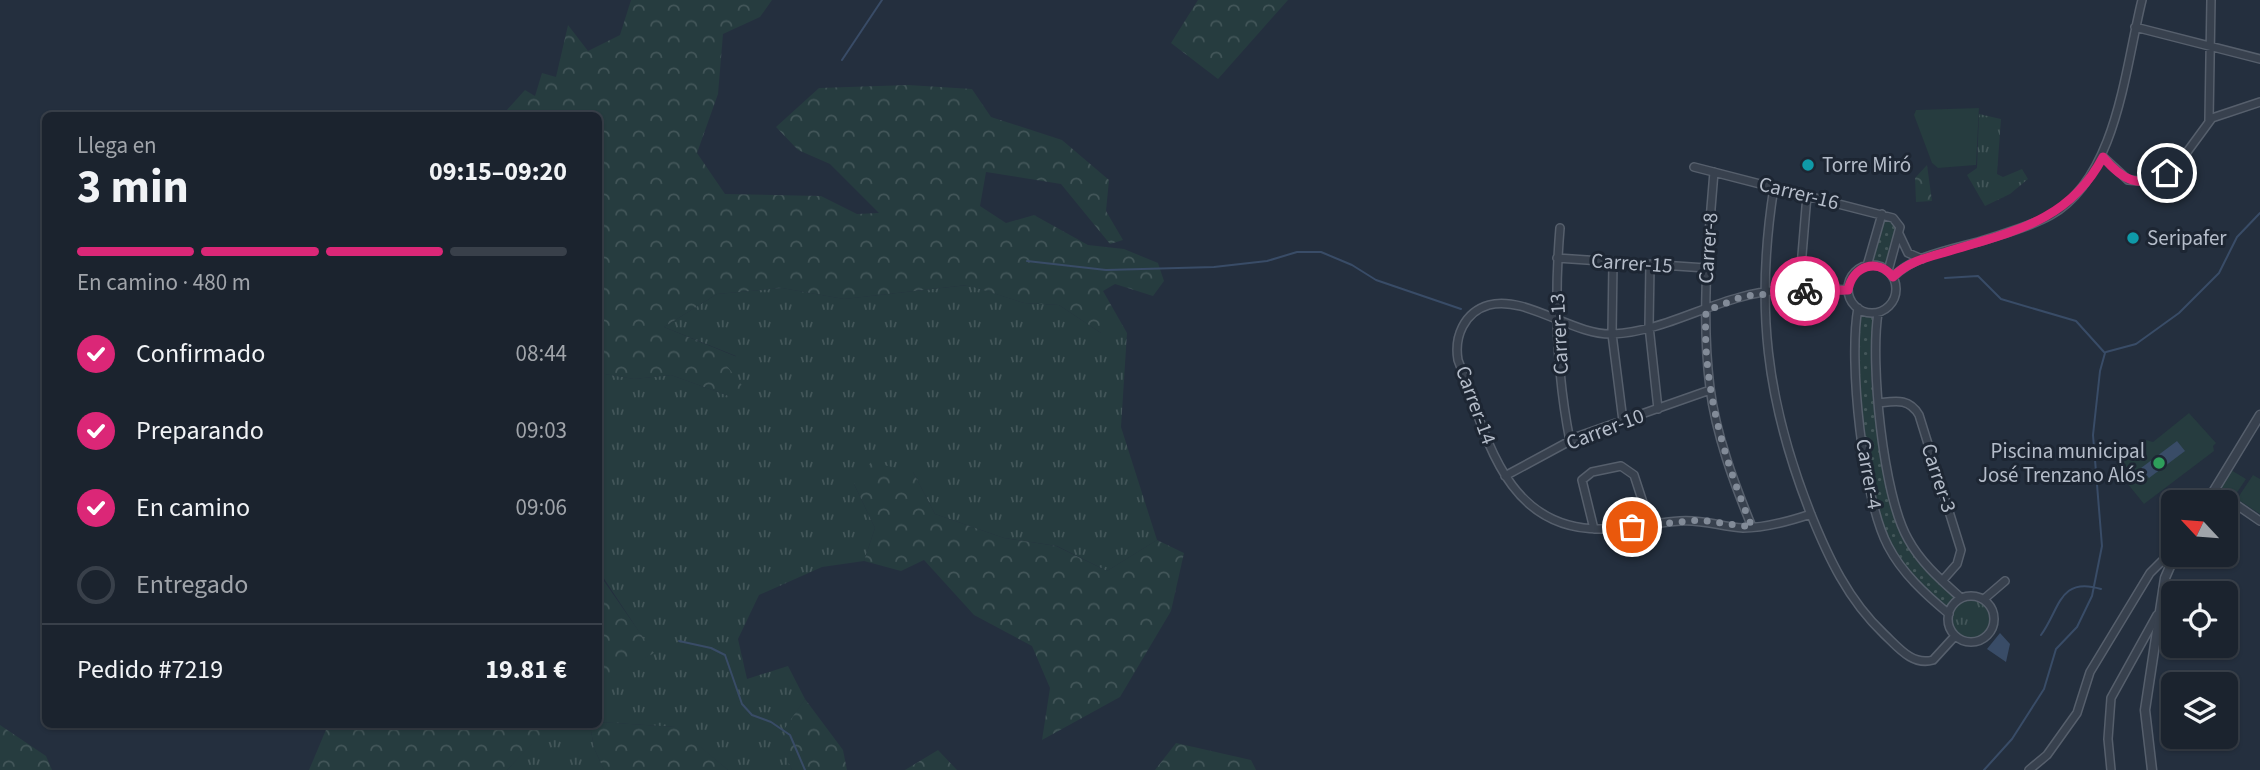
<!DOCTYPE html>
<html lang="es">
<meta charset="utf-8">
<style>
body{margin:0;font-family:"Source Sans 3",sans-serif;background:#242b36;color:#f1f3f6;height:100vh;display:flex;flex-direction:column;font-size:26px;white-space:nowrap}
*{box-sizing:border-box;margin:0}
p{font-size:23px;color:#a0a4aa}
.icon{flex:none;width:38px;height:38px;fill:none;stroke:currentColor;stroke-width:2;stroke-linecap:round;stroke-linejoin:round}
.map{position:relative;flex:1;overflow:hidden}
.side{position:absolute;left:42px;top:112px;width:560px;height:616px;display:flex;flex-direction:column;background:#1b232e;border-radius:10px;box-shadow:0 2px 5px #0004,0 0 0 2px #39404a}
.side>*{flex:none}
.needle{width:46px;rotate:296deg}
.controls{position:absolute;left:2161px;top:490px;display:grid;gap:14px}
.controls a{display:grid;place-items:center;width:77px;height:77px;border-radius:10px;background:#1b232e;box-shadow:0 2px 5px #0004,0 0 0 2px #39404a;font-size:35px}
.pin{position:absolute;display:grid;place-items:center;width:60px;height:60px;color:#fff;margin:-30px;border:4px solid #fff;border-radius:50%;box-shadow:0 2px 7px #0007}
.courier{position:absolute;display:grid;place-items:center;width:70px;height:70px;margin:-35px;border:5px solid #db2777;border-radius:50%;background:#fff;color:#222;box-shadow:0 2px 9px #0007}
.head em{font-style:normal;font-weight:700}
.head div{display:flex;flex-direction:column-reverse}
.head{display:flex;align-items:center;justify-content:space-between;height:119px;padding:0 35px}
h1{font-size:46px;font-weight:700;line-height:52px}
.bar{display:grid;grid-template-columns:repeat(4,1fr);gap:10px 7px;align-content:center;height:84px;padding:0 35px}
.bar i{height:9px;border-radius:5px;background:#39404a}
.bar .on{background:#db2777}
.bar p{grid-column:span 4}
.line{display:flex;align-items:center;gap:18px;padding:0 35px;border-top:2px solid #39404a}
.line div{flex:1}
ol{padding:0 35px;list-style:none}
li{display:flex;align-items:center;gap:21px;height:77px}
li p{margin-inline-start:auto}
li .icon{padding:7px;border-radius:50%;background:#db2777;color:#fff;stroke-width:4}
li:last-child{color:#a0a4aa}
li i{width:38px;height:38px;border:4px solid #39404a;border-radius:50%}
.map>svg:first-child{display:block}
.grass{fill:url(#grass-tufts)}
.forest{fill:url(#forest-crowns)}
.park{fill:url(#park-dots)}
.garden{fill:#263c3f}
.water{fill:#394c67}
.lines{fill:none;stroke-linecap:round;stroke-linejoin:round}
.stream{stroke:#394c67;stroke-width:2}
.minor-casing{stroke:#565f6c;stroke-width:10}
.tertiary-casing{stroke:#565f6c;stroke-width:11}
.minor{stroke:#38414e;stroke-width:7}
.tertiary{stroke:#38414e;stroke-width:8}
.done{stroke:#828b98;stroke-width:7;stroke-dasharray:0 12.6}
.route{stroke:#db2777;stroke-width:9}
.culture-dot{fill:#0f9aa8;stroke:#1d2633;stroke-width:2.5}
.leisure-dot{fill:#2e9e5b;stroke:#1d2633;stroke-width:2.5}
.labels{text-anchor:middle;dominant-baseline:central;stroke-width:6;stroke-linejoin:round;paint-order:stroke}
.poi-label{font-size:21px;fill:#b4bcc9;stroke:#1d2633;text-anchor:start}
.street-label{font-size:21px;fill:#b4bcc9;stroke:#1d2633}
</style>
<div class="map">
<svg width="2260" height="770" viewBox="0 0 2260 770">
<defs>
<pattern id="grass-tufts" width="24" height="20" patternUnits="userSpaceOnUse" patternTransform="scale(1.75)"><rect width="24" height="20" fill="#263c3f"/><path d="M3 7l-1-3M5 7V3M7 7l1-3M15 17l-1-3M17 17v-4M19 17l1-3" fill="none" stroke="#435659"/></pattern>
<pattern id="forest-crowns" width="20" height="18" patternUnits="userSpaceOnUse" patternTransform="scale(1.75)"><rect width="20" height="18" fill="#263c3f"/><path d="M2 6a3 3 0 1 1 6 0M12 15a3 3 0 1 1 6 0" fill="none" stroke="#435659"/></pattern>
<pattern id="park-dots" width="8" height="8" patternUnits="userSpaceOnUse" patternTransform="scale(1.75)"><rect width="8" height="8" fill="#263c3f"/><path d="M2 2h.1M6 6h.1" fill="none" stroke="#435659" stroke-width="1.8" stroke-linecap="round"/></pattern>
</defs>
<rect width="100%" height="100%" fill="#242f3e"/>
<!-- grass -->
<path class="grass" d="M1979,114L2001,119L1997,174L2003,177L2022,169L2028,179L2010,194L1985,206L1967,175L1977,168Z
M968,285L1024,303L1059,305L1101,333H1127L1121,427L1157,540L1107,571L1057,546L1004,538L935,514L913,472L854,484L875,528L864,561L822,567L759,595L738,639L747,679L788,666L805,699L779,738L792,770H728L676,727L599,722L598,685L653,653L599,571V373L634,379L671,375L729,396L727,366L736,356L664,327L717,294L782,288L844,299Z
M1952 619a19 19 0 1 1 38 0a19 19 0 1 1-38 0Z
M550,724L590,725L594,748L604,770H507Z"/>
<!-- forest -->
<path class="forest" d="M631,0H772L760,17L723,34L718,94L697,153L725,194L821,196L857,214L879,213L830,164L798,150L776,127L819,88L908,85L972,89L991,117L1062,140L1109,180L1106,211L1123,240L1110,244L1061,184L986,172L980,206L1006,223L1034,215L1088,245L1124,249L1158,263L1164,281L1153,296L1115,284L1103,291L1127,333H1101L1059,305L1024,303L967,285L844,299L782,288L717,294L664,327L737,357L727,366L748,393L729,396L671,375L634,379L599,373L598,116L487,115L506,111L525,90L535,96L542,73L556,77L568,25L588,51L620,35Z
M1198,0H1288L1218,79L1171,43Z
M1927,165L1932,201L1916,202L1915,178Z
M871,462L913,472L935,514L1004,538L1056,546L1107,571L1157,540L1184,553L1171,611L1120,697L1042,740L1050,688L1032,646L974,615L924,560L901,571L864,561L875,528L854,484Z
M599,574L654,653L599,685H598Z
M805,699L843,750L847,770H792L778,738Z
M599,722L677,727L728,770H604L594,748L590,725L598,724Z
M0,725L46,756L52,770H0Z
M328,725V724L550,725L507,770H309Z
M1176,743L1251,760L1256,770H1155Z
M938,750L957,770H905Z"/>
<!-- park -->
<path class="park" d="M1885,218L1897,227L1887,265L1873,261Z
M1859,313L1874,317C1863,360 1881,502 1905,539C1917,560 1939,578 1956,595L1945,608C1926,589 1905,572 1892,547C1861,491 1853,377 1859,313Z"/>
<!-- garden -->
<path class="garden" d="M1979,108L1976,165L1938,168L1932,163L1914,115L1916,110Z
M2189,413L2216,443L2213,446L2214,451L2144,504L2114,467L2146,440L2153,442Z
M2231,470L2246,479L2234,497L2220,487Z
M2253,475L2260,479V514L2237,499Z"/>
<!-- water -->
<path class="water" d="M2177,441L2185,451L2149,478L2141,468Z
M2000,633L2010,644L2006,662L1987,649Z"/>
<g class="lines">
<!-- stream -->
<path class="stream" d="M842,60L882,0
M1027,261L1106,270L1214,267L1267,261L1297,252H1321L1352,265L1376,280L1461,309
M1945,278L1978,276L2001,299L2076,321L2104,352
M2106,352L2136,344L2179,313L2219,273L2237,237L2260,213
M2041,635C2060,609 2059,576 2101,589
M679,641L711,648L725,655L742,704L752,715L771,722L790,735L805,770
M1984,770L2012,739L2044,689L2056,649L2077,627L2092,596L2102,546L2093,435L2100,371L2105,353"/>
<defs>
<path id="minor" d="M2135,27L2260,59
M2209,120L2211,0
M2103,157L2128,180L2151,182L2179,163L2212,118L2260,102
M1694,167L1893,218L1900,227L1888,271
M1714,172C1708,244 1701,316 1710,388C1716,435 1734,483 1752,527
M1774,187C1755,306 1766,400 1810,512C1828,557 1848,600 1884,634C1898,647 1912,666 1933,660L1955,636
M1560,228C1554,300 1556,370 1570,441
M1899,234L1908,253L1922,259
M1557,258L1706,268
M1613,262L1612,334L1623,421
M1650,265L1649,326L1658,409
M1848 289a24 24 0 1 1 48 0a24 24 0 1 1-48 0Z
M1867,266L1882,214
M1893,277C1914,255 1954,249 1981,241C2005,233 2030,227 2051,215C2117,177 2125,68 2142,0
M1799,291L1807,195
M1858,308C1848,361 1863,499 1888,546C1902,573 1925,594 1949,614
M1878,313C1870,363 1883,495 1908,539C1921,563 1941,580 1961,598
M1879,403C1896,401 1909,398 1919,415L1961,550L1957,564L1942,581
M1505,476L1579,436L1710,390
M2215,490L2260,521
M1811,514C1790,521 1765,528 1743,528C1722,527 1702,519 1680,521C1653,523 1627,529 1600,529C1503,529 1486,433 1458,360C1454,337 1464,312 1489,305C1526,295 1574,336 1613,334C1657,332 1699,308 1741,297C1773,288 1815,287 1848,290
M1594,529L1582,480L1592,472L1621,466L1634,475L1650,524
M1948 619a23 23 0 1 1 46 0a23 23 0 1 1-46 0Z
M1984,599L2005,581
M2029,770L2047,755L2077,713L2090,672L2150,573L2162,561H2171
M2111,770L2108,739L2111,698L2157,615"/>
<path id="tertiary" d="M2207,502L2260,415
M2152,770L2145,710L2165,578L2175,555"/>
</defs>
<!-- minor casing -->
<use href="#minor" class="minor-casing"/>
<!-- tertiary casing -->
<use href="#tertiary" class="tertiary-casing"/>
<!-- minor -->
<use href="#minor" class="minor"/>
<!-- tertiary -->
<use href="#tertiary" class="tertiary"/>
</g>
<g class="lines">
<!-- done -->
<path class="done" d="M1632,527L1699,520L1752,527C1724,459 1702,385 1706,311L1744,296L1805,291"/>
<!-- route -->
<path class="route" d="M1805,291L1848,290C1853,266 1877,257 1893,277C1907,262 1928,257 1946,252C2011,232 2069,222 2103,157C2122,180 2140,190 2167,173"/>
</g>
<!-- markers -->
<g class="culture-dot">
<circle cx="1808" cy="165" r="7"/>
<circle cx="2133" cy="238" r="7"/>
</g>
<circle class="leisure-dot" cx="2159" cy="463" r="7"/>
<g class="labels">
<!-- poi labels -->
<g class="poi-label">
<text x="1822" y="165">Torre Miró</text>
<text x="2147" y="238">Seripafer</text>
<text x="2145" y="451" text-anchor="end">Piscina municipal<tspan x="2145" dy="24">José Trenzano Alós</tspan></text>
</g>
<!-- street labels -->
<g class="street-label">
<text transform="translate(1799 193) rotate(14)">Carrer-16</text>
<text transform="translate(1708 248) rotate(-86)">Carrer-8</text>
<text transform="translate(1632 263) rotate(4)">Carrer-15</text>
<text transform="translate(1559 334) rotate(-93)">Carrer-13</text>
<text transform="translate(1476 405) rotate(70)">Carrer-14</text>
<text transform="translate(1605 429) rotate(-21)">Carrer-10</text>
<text transform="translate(1869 474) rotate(80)">Carrer-4</text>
<text transform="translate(1939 478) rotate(72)">Carrer-3</text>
</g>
</g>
</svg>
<div class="controls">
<a><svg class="needle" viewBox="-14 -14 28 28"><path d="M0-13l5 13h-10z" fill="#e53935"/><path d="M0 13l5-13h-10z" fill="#a0a4aa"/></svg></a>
<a><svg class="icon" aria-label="locate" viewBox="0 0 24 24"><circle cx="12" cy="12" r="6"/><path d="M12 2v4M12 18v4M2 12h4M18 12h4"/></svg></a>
<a><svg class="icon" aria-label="layers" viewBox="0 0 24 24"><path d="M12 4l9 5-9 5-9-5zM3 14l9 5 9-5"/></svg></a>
</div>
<div class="pin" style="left:1632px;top:527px;background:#ea580c"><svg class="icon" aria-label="bag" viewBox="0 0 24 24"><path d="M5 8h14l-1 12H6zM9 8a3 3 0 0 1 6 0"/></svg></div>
<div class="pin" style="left:2167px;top:173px;background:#1f2937"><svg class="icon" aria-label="home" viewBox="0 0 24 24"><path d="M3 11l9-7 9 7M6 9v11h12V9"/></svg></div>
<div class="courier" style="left:1805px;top:291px"><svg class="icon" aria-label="bike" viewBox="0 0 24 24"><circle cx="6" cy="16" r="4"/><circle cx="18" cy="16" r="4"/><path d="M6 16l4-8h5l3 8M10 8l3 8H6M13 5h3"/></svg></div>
<section class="side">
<div class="head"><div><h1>3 min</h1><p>Llega en</p></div><em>09:15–09:20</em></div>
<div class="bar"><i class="on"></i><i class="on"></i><i class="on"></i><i></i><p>En camino · 480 m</p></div>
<ol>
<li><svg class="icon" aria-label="check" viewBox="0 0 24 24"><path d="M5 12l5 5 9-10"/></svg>Confirmado<p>08:44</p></li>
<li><svg class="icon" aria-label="check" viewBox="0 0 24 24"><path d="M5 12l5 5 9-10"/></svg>Preparando<p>09:03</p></li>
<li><svg class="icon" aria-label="check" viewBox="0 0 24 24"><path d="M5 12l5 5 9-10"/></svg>En camino<p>09:06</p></li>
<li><i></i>Entregado</li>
</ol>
<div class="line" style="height:91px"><div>Pedido #7219</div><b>19.81 €</b></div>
</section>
</div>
